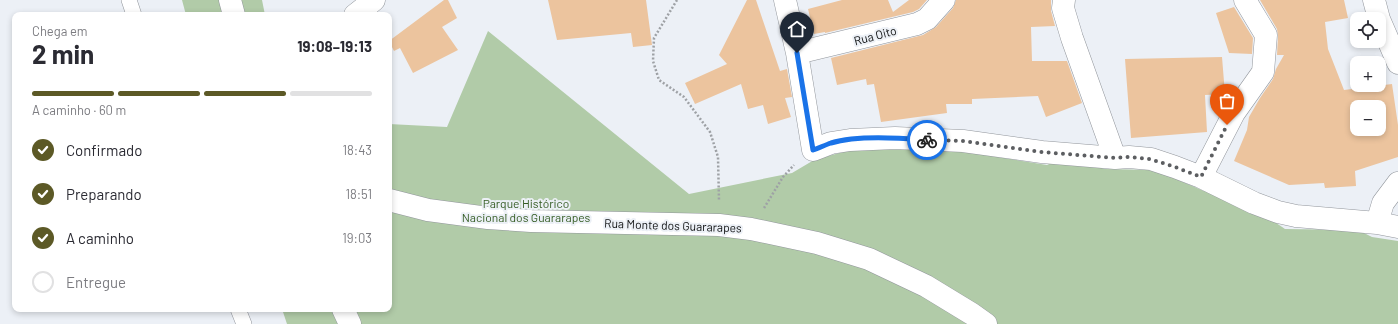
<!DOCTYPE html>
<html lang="pt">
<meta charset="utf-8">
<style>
body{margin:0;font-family:Barlow,sans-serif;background:#f2f2f3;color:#2b2b33;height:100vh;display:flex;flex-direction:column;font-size:15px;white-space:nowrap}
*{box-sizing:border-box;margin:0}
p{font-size:13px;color:#7c7c81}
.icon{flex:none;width:22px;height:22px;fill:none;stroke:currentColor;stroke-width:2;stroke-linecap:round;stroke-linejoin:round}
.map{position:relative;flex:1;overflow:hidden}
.panel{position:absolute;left:12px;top:12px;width:380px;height:300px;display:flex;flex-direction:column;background:#fff;border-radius:8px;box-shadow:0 2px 6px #0003}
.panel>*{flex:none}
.fabs{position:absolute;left:1350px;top:12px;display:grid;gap:8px}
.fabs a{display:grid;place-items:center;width:36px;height:36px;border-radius:8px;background:#fff;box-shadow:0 2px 6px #0003;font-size:20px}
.pin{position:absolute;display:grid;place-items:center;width:34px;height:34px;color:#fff;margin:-41px -17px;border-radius:50% 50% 50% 0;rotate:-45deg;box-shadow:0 0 4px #0007}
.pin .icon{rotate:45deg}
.courier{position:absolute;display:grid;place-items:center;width:40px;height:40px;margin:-20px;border:3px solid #1a73e8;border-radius:50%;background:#fff;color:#222;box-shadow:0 1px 5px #0007}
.summary em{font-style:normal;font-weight:700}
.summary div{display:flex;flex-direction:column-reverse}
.summary{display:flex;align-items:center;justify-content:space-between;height:68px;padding:0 20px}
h1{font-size:26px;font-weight:700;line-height:30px}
.bar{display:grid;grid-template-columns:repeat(4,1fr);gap:6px 4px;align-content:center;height:48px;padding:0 20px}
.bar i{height:5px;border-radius:3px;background:#e1e1e2}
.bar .selected{background:#5c5926}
.bar p{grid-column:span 4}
ol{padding:0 20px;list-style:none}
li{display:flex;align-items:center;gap:12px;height:44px}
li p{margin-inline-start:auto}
li .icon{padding:4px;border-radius:50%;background:#5c5926;color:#fff;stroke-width:4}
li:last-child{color:#7c7c81}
li i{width:22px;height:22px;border:2px solid #e1e1e2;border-radius:50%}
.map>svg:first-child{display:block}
.green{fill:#b1cba8}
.building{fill:#ecc49e;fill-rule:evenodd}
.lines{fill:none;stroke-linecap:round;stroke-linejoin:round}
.service-casing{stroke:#92969c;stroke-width:16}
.minor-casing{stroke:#92969c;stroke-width:23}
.secondary-casing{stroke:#92969c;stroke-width:23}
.path{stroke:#9ea1a5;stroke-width:2.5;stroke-dasharray:2 2;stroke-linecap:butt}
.service{stroke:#fff;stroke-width:15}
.minor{stroke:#fff;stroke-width:22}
.secondary{stroke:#fff;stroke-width:22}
.done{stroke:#5c5e61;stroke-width:4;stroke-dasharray:0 7.2}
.route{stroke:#1a73e8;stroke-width:5}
.labels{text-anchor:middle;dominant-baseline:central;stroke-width:4;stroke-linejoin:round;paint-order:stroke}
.street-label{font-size:12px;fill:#0e1011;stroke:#ecf0f6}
.park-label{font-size:12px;fill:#335b22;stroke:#ecf0f6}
</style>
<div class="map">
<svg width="1398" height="324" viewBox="0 0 1398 324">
<rect width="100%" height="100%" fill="#ecf0f6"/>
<!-- green -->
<path class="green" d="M182,0H262L265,15H186Z
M488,31L689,194L792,173L814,160L850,150L943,148L1047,165L1065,157L1105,169L1155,170L1204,191L1227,189L1285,229L1358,230L1372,237L1398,241V324H287L282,309H389V124L447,127Z"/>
<!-- building -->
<path class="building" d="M444,0H448L457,18L442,27L458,50L413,73L400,48L394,51L389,41Z
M548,0H646L652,45L633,47L631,33L557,40Z
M747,0H756L780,71L787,69L792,97L785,98L791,117L768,124L763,105L748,109L741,84L695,104L685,83L727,64L719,55Z
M842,0H888L893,12L909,0H927L919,9L913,12L825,33V32L814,34L808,9Z
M956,0H1051V11L1055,26L1031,27L1032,61H1067L1082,103L1046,117L1038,96L972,99V104H946L947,113L881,122L874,84L867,85L866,79L837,85L831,58L923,35L936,27L953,8Z
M1260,0H1344L1348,18L1325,22L1328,49L1344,90L1392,84L1398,125V157L1355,171L1356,186L1325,188L1324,183L1289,185L1234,161L1247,130L1249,117L1260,98L1273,79L1276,69L1284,55H1277L1278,36L1277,29ZM1357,107H1379V129H1357Z
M1234,7L1253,38L1252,54L1229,53L1216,13Z
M1222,57L1225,94L1205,95L1207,132L1131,138L1125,59Z"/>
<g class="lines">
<defs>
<path id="service" d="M129,0L134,15
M238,309L244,324"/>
<path id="minor" d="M785,0L797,53L813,150L831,143L850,140L895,138L963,141L1042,152L1115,158L1129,157L1151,159L1175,167L1201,177L1254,203L1278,212L1296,216L1377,223L1398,227
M1064,0L1063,8L1072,38L1115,158
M1374,0L1379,19
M355,15L374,0
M1379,19L1398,63
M797,53L917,24L927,19L944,0
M1201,177L1234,113L1263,72L1266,35L1245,0
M1377,223L1383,203L1398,183
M343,309L350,324"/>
<path id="secondary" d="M230,0L234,15
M389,200L428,210L488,218L531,221L719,225L751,229L817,243L869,259L926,286L972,314L986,324"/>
</defs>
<!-- service casing -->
<use href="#service" class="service-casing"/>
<!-- minor casing -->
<use href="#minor" class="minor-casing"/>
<!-- secondary casing -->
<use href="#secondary" class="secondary-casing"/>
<!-- path -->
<path class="path" d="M677,0L654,38L653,61L659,80L684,97L710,132L718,157L719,201
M764,208L783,177L794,165"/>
<!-- service -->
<use href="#service" class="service"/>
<!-- minor -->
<use href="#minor" class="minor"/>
<!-- secondary -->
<use href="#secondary" class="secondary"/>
</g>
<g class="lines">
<!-- done -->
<path class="done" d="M927,140L963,141L1042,152L1115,158L1129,157L1150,159L1175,167L1201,177L1227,125"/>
<!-- route -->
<path class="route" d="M797,53L813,150C819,148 825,145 831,143C857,135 899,138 927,140"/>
</g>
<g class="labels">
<!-- street labels -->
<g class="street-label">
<text transform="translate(875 35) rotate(-15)">Rua Oito</text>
<text transform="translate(673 225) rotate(2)">Rua Monte dos Guararapes</text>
</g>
<!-- park labels -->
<g class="park-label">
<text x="526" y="203">Parque Histórico<tspan x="526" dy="14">Nacional dos Guararapes</tspan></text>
</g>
</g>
</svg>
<div class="fabs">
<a><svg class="icon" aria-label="locate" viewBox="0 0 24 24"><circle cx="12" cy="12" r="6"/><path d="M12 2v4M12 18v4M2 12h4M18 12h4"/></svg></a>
<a>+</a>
<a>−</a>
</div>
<div class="pin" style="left:1227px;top:125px;background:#ea580c"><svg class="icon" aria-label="bag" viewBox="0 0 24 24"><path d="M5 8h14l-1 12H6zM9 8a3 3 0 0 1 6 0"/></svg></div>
<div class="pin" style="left:797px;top:53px;background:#1f2937"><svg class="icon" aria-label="home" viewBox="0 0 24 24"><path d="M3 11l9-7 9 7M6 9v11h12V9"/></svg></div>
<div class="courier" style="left:927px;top:140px"><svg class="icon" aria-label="bike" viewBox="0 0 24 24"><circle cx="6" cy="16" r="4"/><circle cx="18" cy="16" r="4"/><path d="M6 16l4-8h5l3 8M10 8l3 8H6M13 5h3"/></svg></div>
<section class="panel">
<div class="summary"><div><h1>2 min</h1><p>Chega em</p></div><em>19:08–19:13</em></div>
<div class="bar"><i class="selected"></i><i class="selected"></i><i class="selected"></i><i></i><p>A caminho · 60 m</p></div>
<ol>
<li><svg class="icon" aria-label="check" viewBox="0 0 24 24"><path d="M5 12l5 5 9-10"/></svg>Confirmado<p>18:43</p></li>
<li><svg class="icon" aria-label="check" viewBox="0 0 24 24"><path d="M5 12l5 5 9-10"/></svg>Preparando<p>18:51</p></li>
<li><svg class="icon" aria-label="check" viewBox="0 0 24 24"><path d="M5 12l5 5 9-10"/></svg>A caminho<p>19:03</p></li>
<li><i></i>Entregue</li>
</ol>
</section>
</div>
